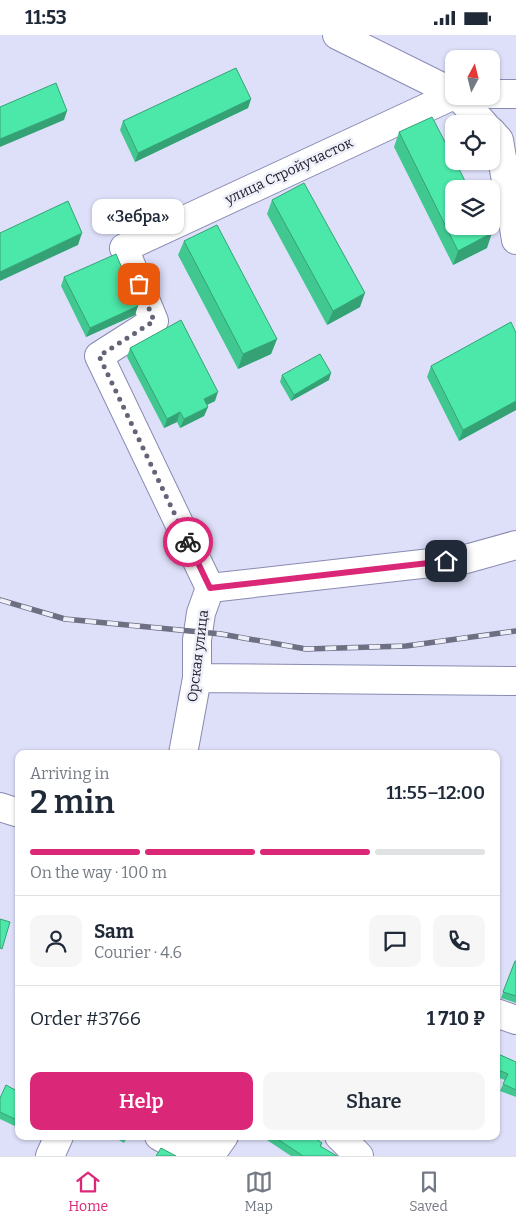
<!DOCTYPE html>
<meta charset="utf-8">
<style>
body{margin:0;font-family:Bitter,serif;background:#f6f6f7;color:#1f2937;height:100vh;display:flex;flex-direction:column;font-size:19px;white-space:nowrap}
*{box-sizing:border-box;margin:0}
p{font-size:16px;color:#747a83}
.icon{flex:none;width:28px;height:28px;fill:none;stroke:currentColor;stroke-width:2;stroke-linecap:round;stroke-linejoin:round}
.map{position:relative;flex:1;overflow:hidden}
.details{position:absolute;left:15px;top:715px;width:485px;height:390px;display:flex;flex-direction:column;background:#fff;border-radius:10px;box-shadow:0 1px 4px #0004}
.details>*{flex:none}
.needle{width:32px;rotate:7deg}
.fabs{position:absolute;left:445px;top:15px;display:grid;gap:10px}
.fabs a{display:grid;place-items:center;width:55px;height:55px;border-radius:10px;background:#fff;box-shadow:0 1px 4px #0004;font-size:25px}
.pin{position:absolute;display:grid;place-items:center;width:42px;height:42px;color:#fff;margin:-21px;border-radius:10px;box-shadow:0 2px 8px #0006}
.courier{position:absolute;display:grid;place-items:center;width:50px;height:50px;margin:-25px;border:4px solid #db2777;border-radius:50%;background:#fff;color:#222;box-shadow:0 1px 6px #0007}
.bubble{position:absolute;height:35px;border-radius:10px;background:#fff;box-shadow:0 1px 4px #0004;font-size:16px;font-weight:600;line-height:35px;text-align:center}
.overview em{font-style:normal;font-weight:600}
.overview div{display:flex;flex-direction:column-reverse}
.overview{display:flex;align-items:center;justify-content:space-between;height:85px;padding:0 15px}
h1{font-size:32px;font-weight:600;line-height:38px}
.bar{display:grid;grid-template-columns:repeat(4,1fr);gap:8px 5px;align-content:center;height:60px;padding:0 15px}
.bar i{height:6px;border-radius:4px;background:#e0e1e3}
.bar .selected{background:#db2777}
.bar p{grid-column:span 4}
.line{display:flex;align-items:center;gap:12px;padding:0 15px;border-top:1px solid #e0e1e3}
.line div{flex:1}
.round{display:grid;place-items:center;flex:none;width:52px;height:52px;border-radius:10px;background:#f6f6f7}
.action{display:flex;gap:10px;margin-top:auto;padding:10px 15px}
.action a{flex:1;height:58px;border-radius:10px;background:#db2777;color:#fff;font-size:20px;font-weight:600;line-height:58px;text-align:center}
.action a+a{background:#f6f6f7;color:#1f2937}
.status{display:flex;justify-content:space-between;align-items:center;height:35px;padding:0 25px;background:#fff;direction:ltr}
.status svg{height:14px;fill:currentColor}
.tab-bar{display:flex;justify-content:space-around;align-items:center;height:70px;border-top:1px solid #e0e1e3;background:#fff;font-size:14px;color:#747a83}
.tab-bar a{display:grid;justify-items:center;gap:2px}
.tab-bar .selected{color:#db2777}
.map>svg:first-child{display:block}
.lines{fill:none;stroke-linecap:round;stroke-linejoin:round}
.minor-casing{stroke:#888ab1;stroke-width:30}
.minor{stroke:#fff;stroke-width:28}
.rail-casing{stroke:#6d6f82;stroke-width:5.5}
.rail{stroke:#eeeff8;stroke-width:4;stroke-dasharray:11;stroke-linecap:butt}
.wall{fill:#41c891}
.shaded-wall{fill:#35a276}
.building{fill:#4ce8a9;stroke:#35a276}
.done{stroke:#636477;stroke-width:5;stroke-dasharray:0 9}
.route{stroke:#db2777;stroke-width:6}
.labels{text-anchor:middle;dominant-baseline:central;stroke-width:5;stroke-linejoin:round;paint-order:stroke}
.street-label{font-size:14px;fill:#212231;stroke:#eeeff8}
</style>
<div class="status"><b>11:53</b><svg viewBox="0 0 49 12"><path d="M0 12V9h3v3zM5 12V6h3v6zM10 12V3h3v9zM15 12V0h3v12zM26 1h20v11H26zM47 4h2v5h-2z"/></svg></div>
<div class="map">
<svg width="516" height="1121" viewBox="0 0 516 1121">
<rect width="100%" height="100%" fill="#dee0fa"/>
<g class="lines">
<defs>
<path id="minor" d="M337,0L454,58
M491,59H516
M458,61L484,89
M491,96L499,105L516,205
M210,553L99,321L154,286L124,213L454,60
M210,553L466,524L516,510
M197,643L516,646
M183,719L197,643V605L201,578L210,553
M0,772L19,778
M496,978L516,985
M159,1101L176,1111H217L224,1101
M339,1101L359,1121
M50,1121L59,1101"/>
</defs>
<!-- minor casing -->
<use href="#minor" class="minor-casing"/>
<!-- minor -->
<use href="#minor" class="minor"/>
<defs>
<path id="rail" d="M0,565L65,584L221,599L306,614L406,611L516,596"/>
</defs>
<!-- rail casing -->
<use href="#rail" class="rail-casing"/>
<!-- rail -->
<use href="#rail" class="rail"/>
</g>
<!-- wall -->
<path class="wall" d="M251,64L248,73L135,127L120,95L123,86Z
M399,97L487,213L453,230L394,112Z
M272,165L360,272L327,290L267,179Z
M184,206L277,304L271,319L238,334L178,220Z
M64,242L135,280L86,302L61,251Z
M516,298V375L459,406L427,342L431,331Z
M130,313L215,366L207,370L208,372L204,381L180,393L177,387L164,393L127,322Z
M282,340L329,345L291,366L280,347Z
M515,926H516V968L501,963Z
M496,1018L516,1027V1062L500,1056L505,1045L496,1042Z
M19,1057V1093L0,1084V1063Z
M112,1101H128L124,1108Z
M261,1101H312L322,1108L321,1112L337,1121H291Z"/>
<!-- shaded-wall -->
<path class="shaded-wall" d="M251,64L248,73L135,127L138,118Z
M67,76L64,85L0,112V104Z
M82,198L78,210L0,246V237Z
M492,198L487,213L453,230L458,216Z
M365,258L360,272L327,290L333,276Z
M138,271L135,280L86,302L90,293Z
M277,304L271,319L238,334L243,319Z
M331,338L329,345L291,366L294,360Z
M218,357L215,366L200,373L204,364Z
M516,366V375L459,406L463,395Z
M208,372L204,381L180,393L184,384Z
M180,377L177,387L164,393L167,384Z"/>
<!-- building -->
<path class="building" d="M236,33L251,64L138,118L123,86Z
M56,48L67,76L0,104V72Z
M432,82L454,124V126H455L469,154H454V191H488L492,198L458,216L399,97Z
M304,148L365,258L333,276L272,165Z
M68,166L82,198L0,237V198Z
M217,190L277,304L243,319L184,206Z
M116,219L138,271L90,293L64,242Z
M181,285L218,357L204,364L208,372L184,384L180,377L167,384L130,313Z
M511,287L516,298V366L463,395L431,331Z
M320,319L331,338L294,360L282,340Z
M0,884L10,887L2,914L0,913Z
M515,926H516V961L503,957Z
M496,1018L516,1027V1055L503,1049L508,1039L496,1034Z
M6,1050L19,1057V1086L0,1077V1063Z
M273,1101H312L322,1108L320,1111L337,1121H303Z
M161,1113L176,1121H156Z"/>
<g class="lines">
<!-- done -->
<path class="done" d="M139,249L154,286L99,321L188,507"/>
<!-- route -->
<path class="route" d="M188,507L210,553L446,526"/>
</g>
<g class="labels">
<!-- street labels -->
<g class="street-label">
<text transform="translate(289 136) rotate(-25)">улица Стройучасток</text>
<text transform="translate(198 621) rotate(-83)">Орская улица</text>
</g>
</g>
</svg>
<div class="fabs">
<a><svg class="needle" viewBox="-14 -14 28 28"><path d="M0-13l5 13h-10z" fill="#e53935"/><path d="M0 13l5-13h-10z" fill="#747a83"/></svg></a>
<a><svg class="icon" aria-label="locate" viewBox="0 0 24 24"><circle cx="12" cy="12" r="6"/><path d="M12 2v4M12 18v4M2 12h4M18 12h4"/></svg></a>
<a><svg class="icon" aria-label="layers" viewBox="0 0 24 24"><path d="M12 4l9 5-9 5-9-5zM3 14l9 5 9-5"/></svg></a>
</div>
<div class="pin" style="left:139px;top:249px;background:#ea580c"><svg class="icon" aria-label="bag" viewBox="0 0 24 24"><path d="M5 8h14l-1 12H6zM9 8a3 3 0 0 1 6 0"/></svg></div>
<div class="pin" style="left:446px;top:526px;background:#1f2937"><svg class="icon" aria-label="home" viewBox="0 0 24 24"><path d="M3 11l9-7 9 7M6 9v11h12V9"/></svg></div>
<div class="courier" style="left:188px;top:507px"><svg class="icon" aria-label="bike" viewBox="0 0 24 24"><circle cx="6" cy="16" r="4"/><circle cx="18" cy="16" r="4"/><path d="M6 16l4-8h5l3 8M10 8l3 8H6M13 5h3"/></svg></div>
<div class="bubble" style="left:92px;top:164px;width:92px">«Зебра»</div>
<section class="details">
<div class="overview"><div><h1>2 min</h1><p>Arriving in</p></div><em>11:55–12:00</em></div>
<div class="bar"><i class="selected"></i><i class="selected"></i><i class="selected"></i><i></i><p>On the way · 100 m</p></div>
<div class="line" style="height:90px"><a class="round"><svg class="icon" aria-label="person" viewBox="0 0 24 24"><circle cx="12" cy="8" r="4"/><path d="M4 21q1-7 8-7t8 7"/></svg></a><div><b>Sam</b><p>Courier · 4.6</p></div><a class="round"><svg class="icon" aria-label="chat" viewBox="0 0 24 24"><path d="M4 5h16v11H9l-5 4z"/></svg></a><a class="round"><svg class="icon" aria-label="phone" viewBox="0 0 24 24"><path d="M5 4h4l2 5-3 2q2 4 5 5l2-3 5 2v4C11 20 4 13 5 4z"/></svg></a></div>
<div class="line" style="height:65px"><div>Order #3766</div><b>1 710 ₽</b></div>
<div class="action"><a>Help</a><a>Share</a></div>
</section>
</div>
<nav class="tab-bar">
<a class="selected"><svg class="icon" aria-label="home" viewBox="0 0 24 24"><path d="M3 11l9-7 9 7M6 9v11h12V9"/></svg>Home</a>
<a><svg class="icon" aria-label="map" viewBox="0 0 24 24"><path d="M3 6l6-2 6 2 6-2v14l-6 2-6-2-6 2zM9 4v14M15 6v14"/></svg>Map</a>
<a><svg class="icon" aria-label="saved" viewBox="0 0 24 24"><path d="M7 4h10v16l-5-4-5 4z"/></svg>Saved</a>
</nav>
